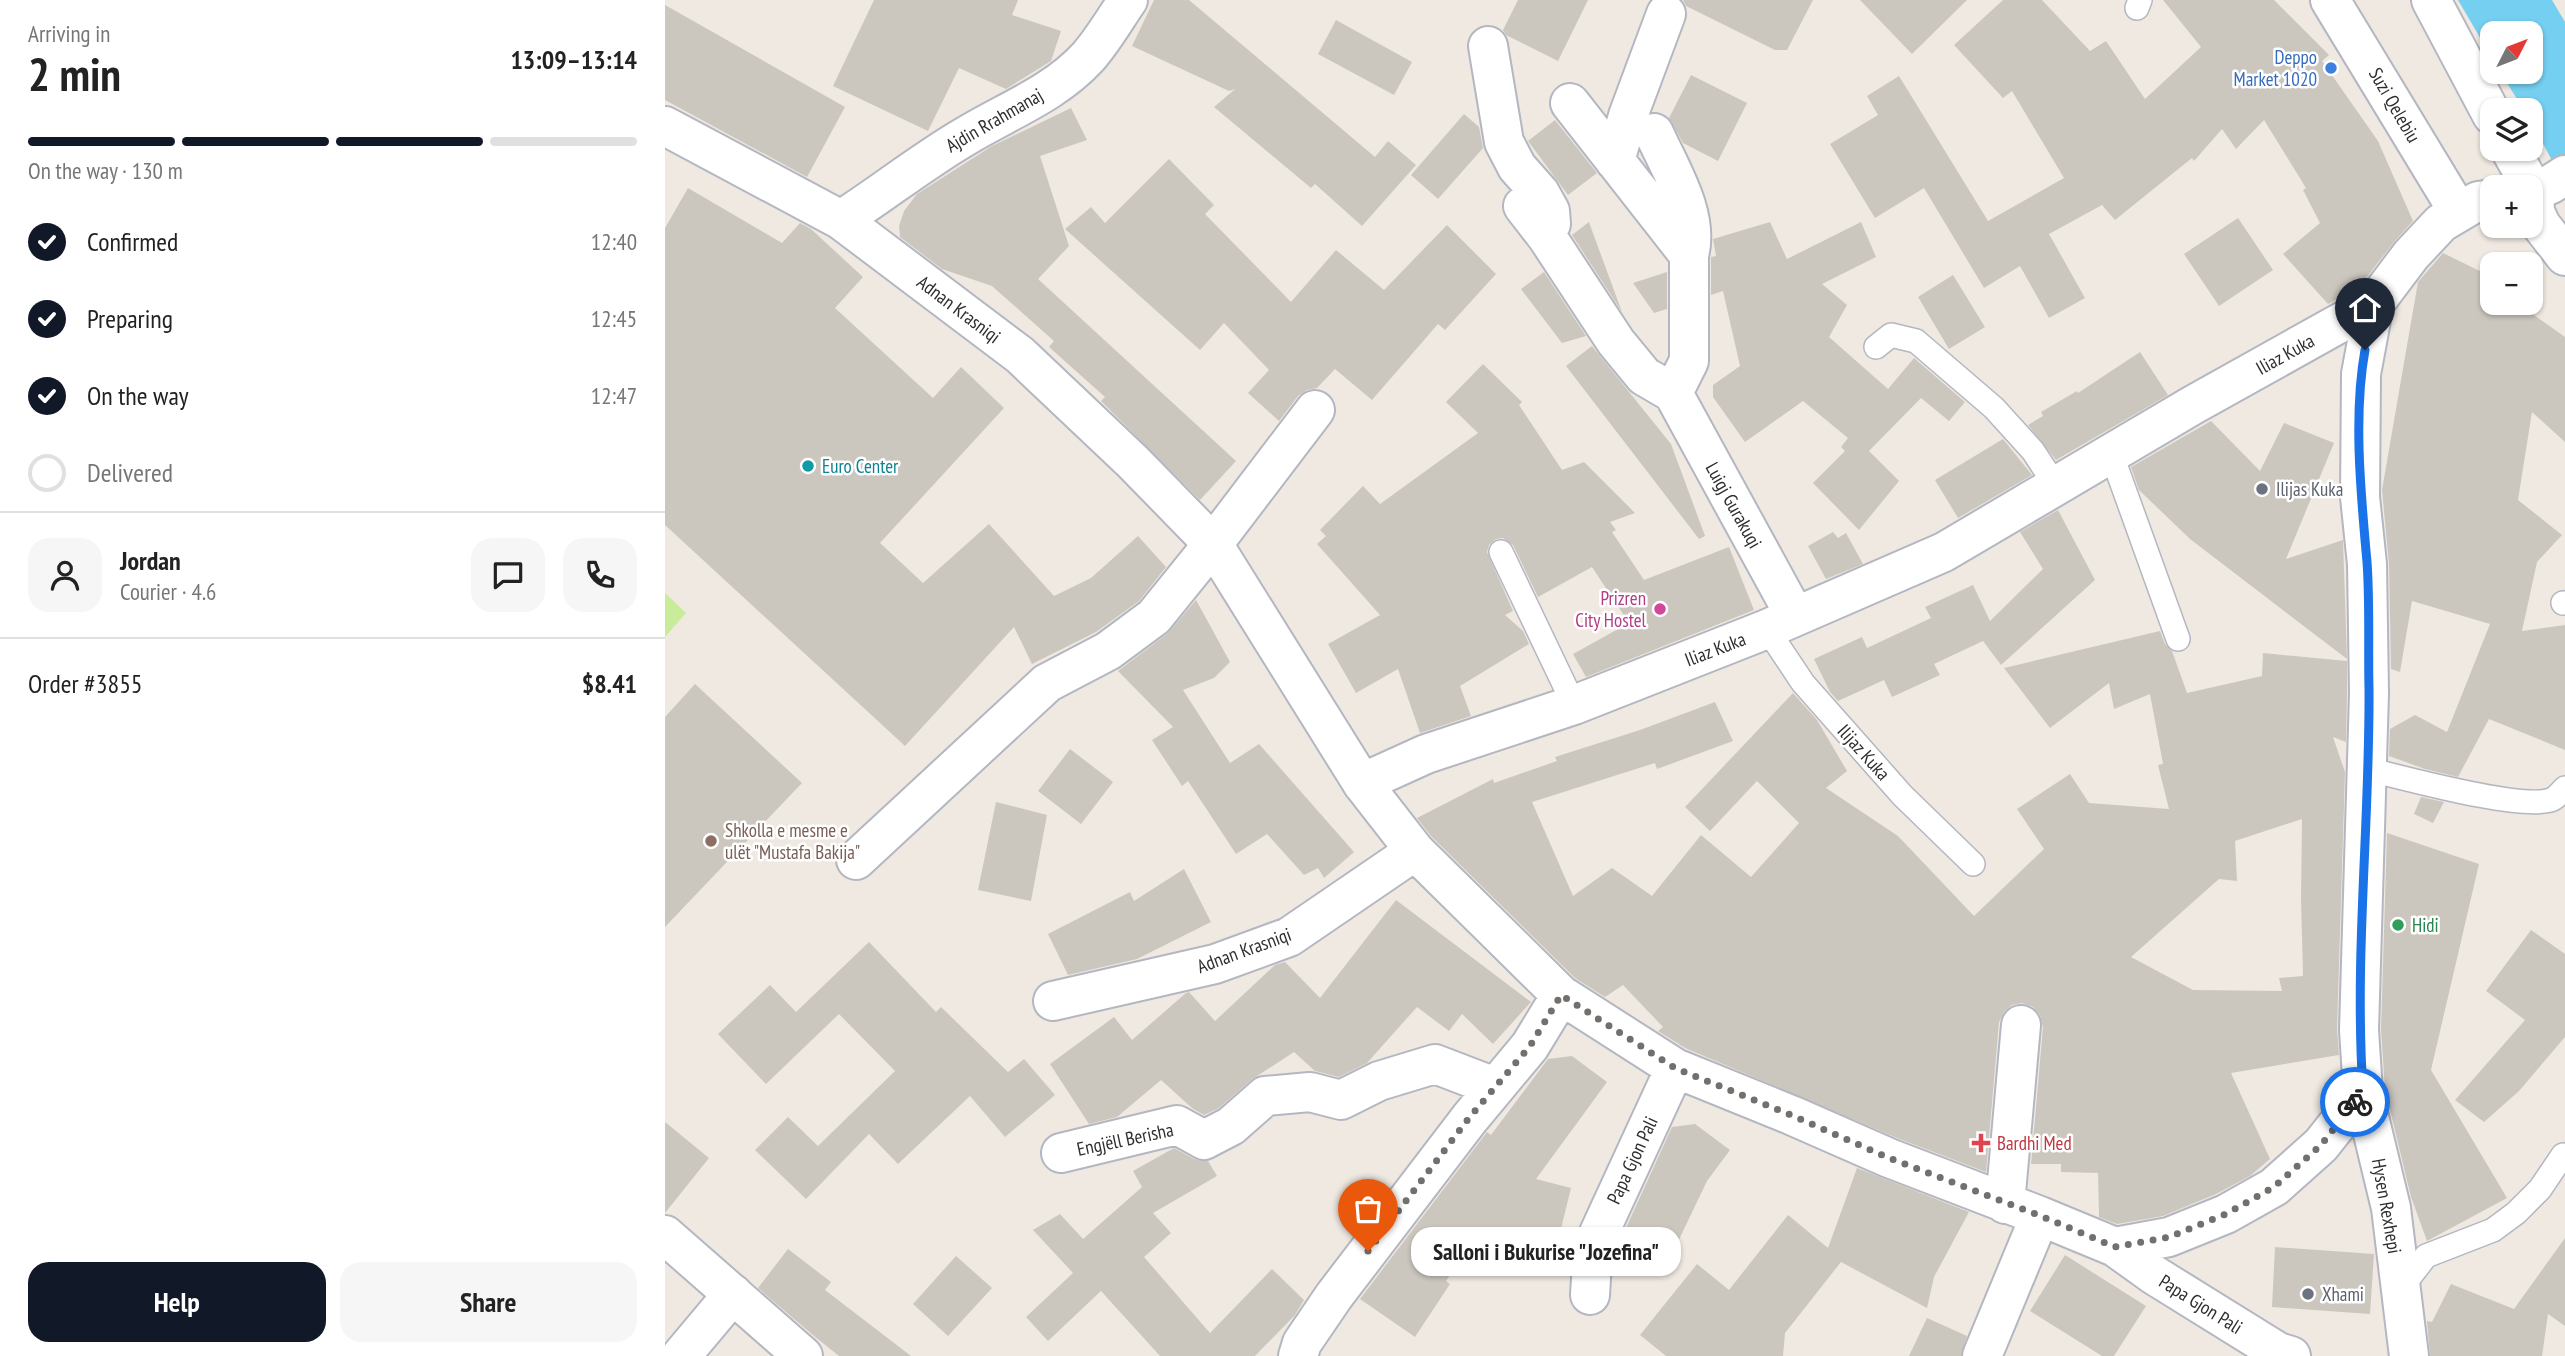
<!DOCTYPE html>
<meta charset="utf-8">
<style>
body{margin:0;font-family:"PT Sans Narrow",sans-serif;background:#f6f6f6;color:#222;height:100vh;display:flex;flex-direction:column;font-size:26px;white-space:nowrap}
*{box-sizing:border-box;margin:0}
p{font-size:23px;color:#767676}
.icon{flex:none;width:38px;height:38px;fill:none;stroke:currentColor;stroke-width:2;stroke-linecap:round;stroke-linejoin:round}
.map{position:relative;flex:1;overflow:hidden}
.details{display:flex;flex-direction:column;background:#fff;width:665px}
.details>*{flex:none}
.needle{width:46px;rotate:48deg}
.fabs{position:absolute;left:1815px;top:21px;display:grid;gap:14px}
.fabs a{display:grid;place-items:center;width:63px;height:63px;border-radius:14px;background:#fff;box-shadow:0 2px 5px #0004;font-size:35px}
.pin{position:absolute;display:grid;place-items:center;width:60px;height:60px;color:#fff;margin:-72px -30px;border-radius:50% 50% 50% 0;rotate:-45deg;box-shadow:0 0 7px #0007}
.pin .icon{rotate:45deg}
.courier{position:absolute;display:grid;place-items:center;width:70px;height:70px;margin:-35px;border:5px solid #1a73e8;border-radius:50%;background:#fff;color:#222;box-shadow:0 2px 9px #0007}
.bubble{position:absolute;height:49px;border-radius:21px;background:#fff;box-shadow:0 2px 5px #0004;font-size:23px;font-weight:700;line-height:49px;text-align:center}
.headline em{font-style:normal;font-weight:700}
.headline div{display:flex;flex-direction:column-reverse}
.headline{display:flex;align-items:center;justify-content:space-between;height:119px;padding:0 28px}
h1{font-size:46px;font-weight:700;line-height:52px}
.bar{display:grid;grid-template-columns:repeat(4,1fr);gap:10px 7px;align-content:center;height:84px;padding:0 28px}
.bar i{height:9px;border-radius:5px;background:#e0e0e0}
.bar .current{background:#111827}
.bar p{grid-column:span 4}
.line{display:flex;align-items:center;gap:18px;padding:0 28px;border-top:2px solid #e0e0e0}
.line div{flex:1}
.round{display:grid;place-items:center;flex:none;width:74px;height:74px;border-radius:21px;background:#f6f6f6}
ol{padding:0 28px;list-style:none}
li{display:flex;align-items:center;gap:21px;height:77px}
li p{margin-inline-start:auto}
li .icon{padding:7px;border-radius:50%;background:#111827;color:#fff;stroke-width:4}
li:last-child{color:#767676}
li i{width:38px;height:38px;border:4px solid #e0e0e0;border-radius:50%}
.button{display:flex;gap:14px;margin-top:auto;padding:14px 28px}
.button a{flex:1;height:80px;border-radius:21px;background:#111827;color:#fff;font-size:28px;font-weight:700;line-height:80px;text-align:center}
.button a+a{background:#f6f6f6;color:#222}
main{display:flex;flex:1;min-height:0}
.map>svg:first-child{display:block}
.pitch{fill:#c9ec9a}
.water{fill:#75cff0}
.building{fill:#cbc7bf;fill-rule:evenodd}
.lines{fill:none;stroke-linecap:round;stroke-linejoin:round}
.service-casing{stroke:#b4b7c1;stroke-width:26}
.minor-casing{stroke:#b4b7c1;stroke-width:42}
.tertiary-casing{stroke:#b4b7c1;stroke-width:42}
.service{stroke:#fff;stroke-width:23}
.minor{stroke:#fff;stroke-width:38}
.tertiary{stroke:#fff;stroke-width:38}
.done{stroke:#726f6d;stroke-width:7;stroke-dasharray:0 12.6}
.route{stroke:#1a73e8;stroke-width:9}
.shop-dot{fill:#3f7fe0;stroke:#fff;stroke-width:2.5}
.culture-dot{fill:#0f9aa8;stroke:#fff;stroke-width:2.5}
.worship-dot{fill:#6b7280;stroke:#fff;stroke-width:2.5}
.hotel-dot{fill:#d1479c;stroke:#fff;stroke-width:2.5}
.education-dot{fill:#8d6e63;stroke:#fff;stroke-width:2.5}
.leisure-dot{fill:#2e9e5b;stroke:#fff;stroke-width:2.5}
.health-dot{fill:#e0444e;stroke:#fff;stroke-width:2.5}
.labels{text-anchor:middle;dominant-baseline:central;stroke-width:5;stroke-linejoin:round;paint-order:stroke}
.shop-label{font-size:19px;fill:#366cbe;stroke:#fff;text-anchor:end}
.street-label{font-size:19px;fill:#2e2e2e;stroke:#fff}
.culture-label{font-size:19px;fill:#0d838f;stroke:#fff;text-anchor:start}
.worship-label{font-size:19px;fill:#5b616d;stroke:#fff;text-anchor:start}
.hotel-label{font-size:19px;fill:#b23c85;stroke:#fff;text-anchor:end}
.education-label{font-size:19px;fill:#785e54;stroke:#fff;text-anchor:start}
.leisure-label{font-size:19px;fill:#27864d;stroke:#fff;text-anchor:start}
.health-label{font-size:19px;fill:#be3a42;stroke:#fff;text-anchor:start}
</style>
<main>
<section class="details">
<div class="headline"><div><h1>2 min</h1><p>Arriving in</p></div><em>13:09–13:14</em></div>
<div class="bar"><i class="current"></i><i class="current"></i><i class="current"></i><i></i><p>On the way · 130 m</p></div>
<ol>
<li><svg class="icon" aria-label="check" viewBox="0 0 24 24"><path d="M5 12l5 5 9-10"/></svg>Confirmed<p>12:40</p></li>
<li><svg class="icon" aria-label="check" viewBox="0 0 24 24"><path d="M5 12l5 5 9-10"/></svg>Preparing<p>12:45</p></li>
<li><svg class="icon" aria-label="check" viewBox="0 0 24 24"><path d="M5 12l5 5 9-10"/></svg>On the way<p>12:47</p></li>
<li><i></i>Delivered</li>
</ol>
<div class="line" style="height:126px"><a class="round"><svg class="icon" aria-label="person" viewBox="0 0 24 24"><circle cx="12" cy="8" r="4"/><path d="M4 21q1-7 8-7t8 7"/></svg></a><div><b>Jordan</b><p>Courier · 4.6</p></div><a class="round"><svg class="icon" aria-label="chat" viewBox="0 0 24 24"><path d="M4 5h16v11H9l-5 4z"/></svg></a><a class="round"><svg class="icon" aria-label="phone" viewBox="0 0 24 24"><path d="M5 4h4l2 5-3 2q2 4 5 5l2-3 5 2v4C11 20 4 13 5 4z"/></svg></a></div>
<div class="line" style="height:91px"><div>Order #3855</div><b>$8.41</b></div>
<div class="button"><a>Help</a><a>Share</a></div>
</section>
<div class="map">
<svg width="1900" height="1356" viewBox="0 0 1900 1356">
<rect width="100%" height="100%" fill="#efe9e1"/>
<!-- pitch -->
<path class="pitch" d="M0,593L21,613L0,637Z"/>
<!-- water -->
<path class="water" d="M1793,0H1887L1900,22V185L1866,121V110H1859L1835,72H1866V33H1827V58Z"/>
<!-- building -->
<path class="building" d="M209,0H353L347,15L396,31L386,61L341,89L294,68L263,131L168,86Z
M489,0H524L710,157L723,141L751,165L697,226L650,184L646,188L549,107L570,89L564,91L467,46Z
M853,0H923L893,61L841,35L838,30Z
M1018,0H1148L1122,50H1110L1021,6Z
M1195,0H1302L1247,54Z
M1338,0H1377L1425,51L1441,41L1480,99L1536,47L1498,0H1609L1664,55L1657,61L1713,141L1748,221L1729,242L1694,287L1663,304L1618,254L1655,223L1638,190L1641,188L1599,120L1571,149L1557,129L1529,161L1527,158L1450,220L1437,205L1384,234L1420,298L1384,318L1355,266L1319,288L1259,188L1210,218L1165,144L1213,115L1202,96L1234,76L1323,221L1399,178L1347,91L1338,98L1289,45Z
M0,5L180,107L142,177L0,100Z
M671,20L747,62L729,95L653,54Z
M1026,75L1082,103L1053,161L1018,143L1004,118Z
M406,108L422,140L375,156L404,246L373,279L571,461L535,500L436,401L440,397L384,347L389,341L327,286L277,269L235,237L234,226L239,211L252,194L327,146Z
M799,114L814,127L818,148L773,199L746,175Z
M890,120L932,173L903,195L863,141Z
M504,159L549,205L540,214L626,302L671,250L719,290L782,225L831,274L780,330L773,324L707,400L670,369L652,388L642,390L633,396L614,421L583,393L604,370L559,323L535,350L400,229L426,207L440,223Z
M23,188L117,243L135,223L146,229L198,277L170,308L268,398L296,367L339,408L215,543L258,583L324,524L389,596L426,578L473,536L501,567L474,601L431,632L367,664L349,627L240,746L0,525V228Z
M1573,218L1608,270L1554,306L1519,254Z
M924,222L929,236L957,312L907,235Z
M1105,222L1122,259L1196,222L1211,257L1157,284L1182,305L1164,337L1223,389L1249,358L1300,402L1284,421L1256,398L1204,451L1234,481L1194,530L1148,483L1180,451L1176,447L1183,438L1138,401L1080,442L1048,397V385L1075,366L1058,291L1046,295V257L1051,256L1048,239Z
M1778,253L1827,277V303H1852L1900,337V442L1867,412L1853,500L1897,535L1872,562L1857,631L1900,625V750L1824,719L1793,777L1760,769L1724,756L1725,729L1750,715L1782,732L1825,624L1747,601L1735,672L1726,669L1724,564L1717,490L1753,282Z
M879,272L921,336L897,343L856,289Z
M1002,272V309L989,313L968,283Z
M1288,275L1320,327L1284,349L1253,297Z
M927,346L1006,444L1040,536L1034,539L901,366Z
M1475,352L1503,395L1391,460L1363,425L1378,416L1376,412L1412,391L1413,393Z
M818,364L857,402L854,405L897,470L919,462L970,513L945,522L951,530L947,532L979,580L1064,547L1089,610L921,677L908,654L964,623L927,567L873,597L848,545L838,538L831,539L824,545L822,552L848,611L840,615L858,631L864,644L795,686L806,716L755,733L733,669L691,693L663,644L715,615L652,544L661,536L655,530L698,486L715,504L813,433L781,402Z
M1546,421L1595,471L1619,423L1669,443L1621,559L1678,540L1682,659L1525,539L1474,490L1466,467Z
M1338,439L1367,475L1293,518L1270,480Z
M1393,510L1430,580L1336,665L1318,641L1269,664L1275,675L1227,697L1219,680L1173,701L1165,692L1149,659L1197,637L1202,648L1266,618L1260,607L1308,585L1325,621L1378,569L1355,532Z
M1168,532L1173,538L1181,533L1198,564L1161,579L1143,546Z
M531,600L565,662L549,678L518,690L565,763L594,744L689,852L659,878L653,868L639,875L602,834L571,854L523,781L517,786L487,740L508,727L453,671L502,634Z
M1495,631L1500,644L1507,651L1522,693L1597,676L1598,653L1682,661V693L1681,742L1668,737L1680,772L1672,1029L1674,1055L1566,1073L1605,1159L1585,1176L1551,1194L1498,1216L1452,1224L1434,1217L1433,1173L1396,1172V1164H1366L1378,1027L1375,1015L1368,1007L1357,1003L1347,1005L1339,1012L1334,1022L1321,1172L1232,1138L1020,1048L993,1031L998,1027L958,985L940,997L910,978L766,836L752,818L828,779L829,783L892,761L890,757L975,730L1050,702L1068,741L992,769L990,763L867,802L908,896L947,868L987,896L1036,835L1086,877L1134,823L1092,781L1045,831L1020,807L1128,693L1152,720L1182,771L1161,788L1233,836L1309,916L1379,849L1352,809L1405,774L1424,803L1504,809L1493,765L1498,764L1485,694L1449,709L1444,683L1385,728L1339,668ZM1637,819L1636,898L1638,976L1614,978L1617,991L1528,990L1466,957L1554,879L1572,881L1570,841Z
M30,684L137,783L0,927V717Z
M405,749L448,782L416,824L373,791Z
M1756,797L1779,802L1768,823L1749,814Z
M331,802L382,815L366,901L313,890Z
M1722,833L1814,864L1766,1070L1842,1198L1762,1241L1746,1197L1720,1089L1716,1030Z
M519,869L546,922L472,959L403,975L383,934L465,892L469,901Z
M731,900L866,1002L828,1044L797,1014L784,1031L752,1007L702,1063L674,1077L650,1071L629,1052L586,1080L554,1108L539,1115L527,1108L496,1080L452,1117L424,1124L385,1064L449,1017L467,1040L521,993L524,992L550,1021L610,965L620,962L655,998Z
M1866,930L1900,954V1037L1854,1091L1819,1122L1790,1100L1860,1020L1821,991Z
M204,942L271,1012L276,1007L343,1072L359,1059L390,1095L340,1137L305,1096L233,1164L204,1134L141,1199L90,1150L123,1117L153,1146L230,1071L174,1014L101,1084L53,1034L105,985L131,1012Z
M907,1056L942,1082L871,1179L906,1188L892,1245L818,1227L781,1281L785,1284L750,1337L695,1299L822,1132L826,1135L883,1059Z
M0,1122L44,1158L0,1213Z
M1030,1124L1065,1150L1042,1181L1008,1252L960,1230L1007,1127Z
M509,1148L529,1159L543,1161L552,1176L488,1213L506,1233L479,1257L545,1333L607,1269L639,1300L630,1315L590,1356H495L436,1291L383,1341L361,1317L408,1273L368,1230L395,1214L418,1239L477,1187L468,1171Z
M1192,1168L1304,1212L1269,1277L1262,1308L1176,1262L1120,1333L1118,1356H1001L975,1335L1032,1264L1064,1290L1123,1215L1163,1248Z
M1900,1238V1326L1883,1314L1877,1356H1765L1762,1321L1767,1322L1786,1284L1849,1309Z
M1610,1247L1709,1254L1705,1314L1607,1307Z
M123,1249L166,1282L160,1290L246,1356H174L149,1336L93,1288Z
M1400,1255L1481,1306L1449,1356H1437L1365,1311Z
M291,1256L327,1288L283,1336L248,1304Z
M1262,1318L1302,1336L1296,1356H1244Z"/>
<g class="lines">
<defs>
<path id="service" d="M1472,8L1475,0
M1211,347L1226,335L1251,341L1329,408L1368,451L1391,486
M1446,453L1513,639
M836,552L909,705
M1898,603H1900
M1102,629L1138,683L1237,795L1308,864
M1702,769C1736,777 1861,812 1888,799C1892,797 1897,791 1900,788
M1736,1288L1761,1256L1828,1230L1851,1213L1875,1189L1898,1155"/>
<path id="minor" d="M1665,0L1793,211
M1766,0L1827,115
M823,46L839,142L852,167L875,193L885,211L886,224
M905,103L1024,255V361L1008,393L1130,616
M989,133C1005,169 1035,215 1024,255
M1845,149L1869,192L1870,212L1876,225L1900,256
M950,161L963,116L1001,14
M858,206L882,237L951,342L979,376L1008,393
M176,220C218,193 258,161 301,136C342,111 389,94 423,57C438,40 450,19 463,0
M697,783L750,851L896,995L1010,1068L1126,1115L1224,1158L1375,1216L1450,1247L1504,1237L1561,1214L1609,1187L1656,1145L1698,1092
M191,860L382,683L443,651L489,617L548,544L650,410
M388,1001L550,964L624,937L750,851
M396,1153L512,1125L539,1140L566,1126L600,1096L645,1092L676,1100L714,1081L770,1064L830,1087
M1340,1204L1356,1025
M1450,1247L1489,1275L1613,1352L1626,1356
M925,1295L928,1246L1010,1068
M16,1356L68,1294
M633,1356L637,1343L669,1296L805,1118L865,1046L896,995
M1317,1356L1375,1216"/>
<path id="tertiary" d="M0,126L176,220L355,355L468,462L548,544L697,783L761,754L909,705L1102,629L1279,552L1528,405L1709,304L1746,255L1776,223L1813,201L1827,199
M1866,193L1886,184L1900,175
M1709,304L1696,374L1695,497L1702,564L1704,693L1694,1030L1698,1092L1726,1208L1744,1356
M0,1235L138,1356"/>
</defs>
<!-- service casing -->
<use href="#service" class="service-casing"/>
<!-- minor casing -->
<use href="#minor" class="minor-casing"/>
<!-- tertiary casing -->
<use href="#tertiary" class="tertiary-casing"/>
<!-- service -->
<use href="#service" class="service"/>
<!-- minor -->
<use href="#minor" class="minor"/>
<!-- tertiary -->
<use href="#tertiary" class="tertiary"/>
</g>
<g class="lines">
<!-- done -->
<path class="done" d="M703,1251L804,1118L865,1046L896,995L1010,1068L1126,1115L1224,1158L1376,1216L1450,1247L1504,1237L1561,1214L1609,1187L1656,1145L1690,1102"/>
<!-- route -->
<path class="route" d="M1690,1102L1698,1091C1689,957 1705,823 1704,689C1703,647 1705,603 1702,562C1696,495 1688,416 1700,350"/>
</g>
<!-- markers -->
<circle class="shop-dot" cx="1666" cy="68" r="7"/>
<circle class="culture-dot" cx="143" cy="466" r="7"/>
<g class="worship-dot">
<circle cx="1597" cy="489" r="7"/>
<circle cx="1643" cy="1294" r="7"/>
</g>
<circle class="hotel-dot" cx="995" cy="609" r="7"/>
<circle class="education-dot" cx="46" cy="841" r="7"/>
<circle class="leisure-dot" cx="1733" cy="925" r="7"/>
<path class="health-dot" d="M1312.5 1132.5h7v7h7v7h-7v7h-7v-7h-7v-7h7z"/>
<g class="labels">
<!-- shop labels -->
<g class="shop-label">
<text x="1652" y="57">Deppo<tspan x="1652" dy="22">Market 1020</tspan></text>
</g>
<!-- street labels -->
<g class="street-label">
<text transform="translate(1730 105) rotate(60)">Suzi Qelebiu</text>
<text transform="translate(329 120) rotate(-30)">Ajdin Rrahmanaj</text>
<text transform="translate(294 309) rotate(37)">Adnan Krasniqi</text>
<text transform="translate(1620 354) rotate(-29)">Iliaz Kuka</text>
<text transform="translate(1069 505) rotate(61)">Luigj Gurakuqi</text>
<text transform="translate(1050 649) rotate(-21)">Iliaz Kuka</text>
<text transform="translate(1199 752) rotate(48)">Ilijaz Kuka</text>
<text transform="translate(579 950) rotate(-20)">Adnan Krasniqi</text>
<text transform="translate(460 1139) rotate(-12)">Engjëll Berisha</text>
<text transform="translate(967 1160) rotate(-65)">Papa Gjon Pali</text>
<text transform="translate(1722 1206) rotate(80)">Hysen Rexhepi</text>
<text transform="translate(1536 1304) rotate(32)">Papa Gjon Pali</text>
</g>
<!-- culture labels -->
<g class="culture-label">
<text x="157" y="466">Euro Center</text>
</g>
<!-- worship labels -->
<g class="worship-label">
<text x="1611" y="489">Ilijas Kuka</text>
<text x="1657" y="1294">Xhami</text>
</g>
<!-- hotel labels -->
<g class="hotel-label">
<text x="981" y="598">Prizren<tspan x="981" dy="22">City Hostel</tspan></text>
</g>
<!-- education labels -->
<g class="education-label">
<text x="60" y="830">Shkolla e mesme e<tspan x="60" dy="22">ulët "Mustafa Bakija"</tspan></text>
</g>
<!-- leisure labels -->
<g class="leisure-label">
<text x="1747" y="925">Hidi</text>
</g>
<!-- health labels -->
<g class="health-label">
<text x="1332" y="1143">Bardhi Med</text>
</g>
</g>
</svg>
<div class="fabs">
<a><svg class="needle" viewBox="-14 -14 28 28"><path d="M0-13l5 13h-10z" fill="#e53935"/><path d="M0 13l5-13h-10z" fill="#767676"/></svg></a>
<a><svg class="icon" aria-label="layers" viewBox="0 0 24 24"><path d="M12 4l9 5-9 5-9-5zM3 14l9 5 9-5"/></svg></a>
<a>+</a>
<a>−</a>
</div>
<div class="pin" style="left:703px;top:1251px;background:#ea580c"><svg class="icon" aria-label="bag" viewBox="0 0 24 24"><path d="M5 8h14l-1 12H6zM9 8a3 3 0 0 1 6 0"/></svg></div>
<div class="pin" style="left:1700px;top:350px;background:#1f2937"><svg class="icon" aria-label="home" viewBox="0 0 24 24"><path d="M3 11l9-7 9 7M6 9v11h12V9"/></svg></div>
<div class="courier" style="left:1690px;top:1102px"><svg class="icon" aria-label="bike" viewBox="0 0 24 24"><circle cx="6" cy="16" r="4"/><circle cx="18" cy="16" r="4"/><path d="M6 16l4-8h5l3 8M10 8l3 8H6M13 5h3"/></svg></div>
<div class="bubble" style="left:746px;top:1227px;width:270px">Salloni i Bukurise &quot;Jozefina&quot;</div>
</div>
</main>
